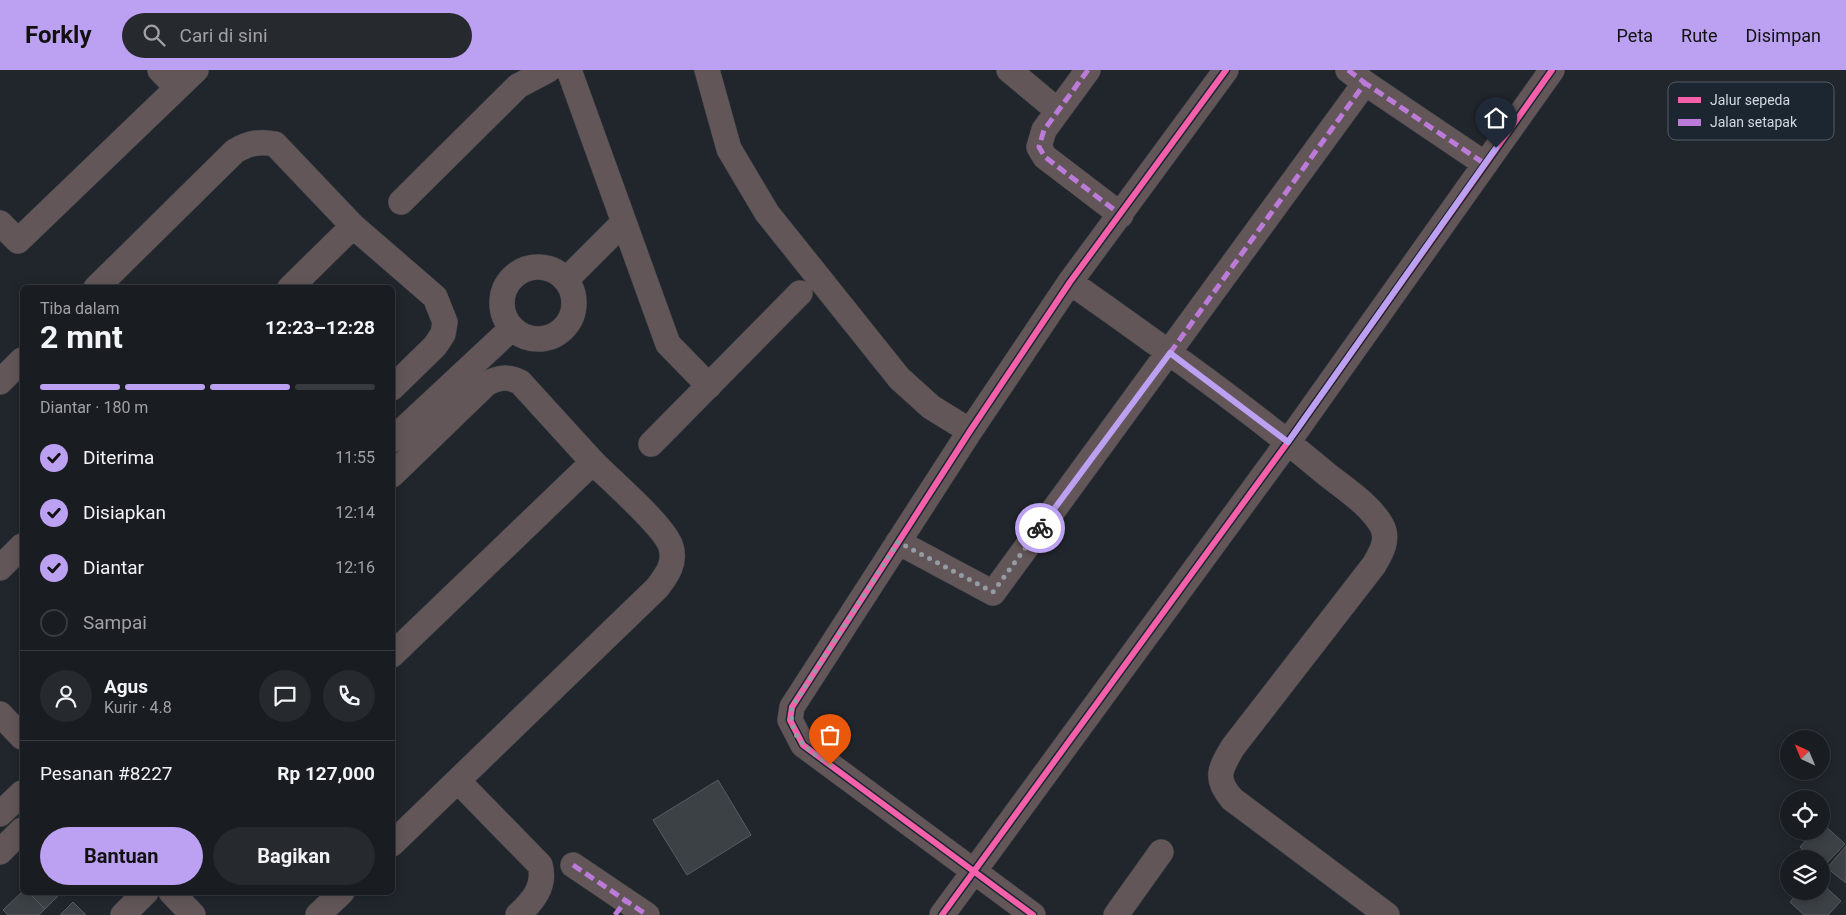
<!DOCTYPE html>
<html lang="id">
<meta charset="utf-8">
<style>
body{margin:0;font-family:Roboto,sans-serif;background:#26292e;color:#f1f3f6;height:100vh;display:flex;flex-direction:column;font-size:19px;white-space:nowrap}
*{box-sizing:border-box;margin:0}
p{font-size:16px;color:#9fa1a5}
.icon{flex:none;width:28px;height:28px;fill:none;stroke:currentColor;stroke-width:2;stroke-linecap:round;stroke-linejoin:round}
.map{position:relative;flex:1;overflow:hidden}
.panel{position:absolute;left:20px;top:215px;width:375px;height:610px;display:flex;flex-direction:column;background:#191c21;border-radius:8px;box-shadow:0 2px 12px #0003,0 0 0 1px #373a3f}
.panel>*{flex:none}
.needle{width:32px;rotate:316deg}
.controls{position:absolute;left:1780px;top:660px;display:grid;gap:10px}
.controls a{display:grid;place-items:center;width:50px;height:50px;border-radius:50%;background:#191c21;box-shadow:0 2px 12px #0003,0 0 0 1px #373a3f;font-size:25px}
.pin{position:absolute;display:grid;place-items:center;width:42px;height:42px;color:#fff;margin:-51px -21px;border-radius:50% 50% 50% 0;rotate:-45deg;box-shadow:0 0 5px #0007}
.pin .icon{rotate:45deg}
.courier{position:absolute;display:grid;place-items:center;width:50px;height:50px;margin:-25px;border:4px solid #bca0f2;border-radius:50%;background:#fff;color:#222;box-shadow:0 1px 6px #0007}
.head em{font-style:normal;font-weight:700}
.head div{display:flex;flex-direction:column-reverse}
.head{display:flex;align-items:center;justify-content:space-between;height:85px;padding:0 20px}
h1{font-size:32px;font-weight:700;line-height:38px}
.bar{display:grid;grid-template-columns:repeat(4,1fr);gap:8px 5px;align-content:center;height:60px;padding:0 20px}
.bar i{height:6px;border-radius:4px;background:#373a3f}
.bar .selected{background:#bca0f2}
.bar p{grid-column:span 4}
.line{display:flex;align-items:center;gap:12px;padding:0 20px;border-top:1px solid #373a3f}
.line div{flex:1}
.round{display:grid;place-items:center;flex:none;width:52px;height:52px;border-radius:26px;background:#26292e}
ol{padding:0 20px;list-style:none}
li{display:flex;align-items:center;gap:15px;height:55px}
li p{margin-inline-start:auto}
li .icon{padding:5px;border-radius:50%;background:#bca0f2;color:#111;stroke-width:4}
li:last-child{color:#9fa1a5}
li i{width:28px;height:28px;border:2px solid #373a3f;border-radius:50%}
.primary-button{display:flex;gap:10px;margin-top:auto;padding:10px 20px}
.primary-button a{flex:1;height:58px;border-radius:30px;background:#bca0f2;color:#111;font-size:20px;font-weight:700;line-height:58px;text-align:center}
.primary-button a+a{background:#26292e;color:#f1f3f6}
header{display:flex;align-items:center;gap:30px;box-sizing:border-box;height:70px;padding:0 25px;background:#bca0f2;color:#111}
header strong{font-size:24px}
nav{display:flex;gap:28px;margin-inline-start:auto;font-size:18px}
.search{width:350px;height:45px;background:#26292e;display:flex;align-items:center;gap:12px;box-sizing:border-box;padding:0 18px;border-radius:28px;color:#9fa1a5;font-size:19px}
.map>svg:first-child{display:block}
.building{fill:#3c4146;stroke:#585c62}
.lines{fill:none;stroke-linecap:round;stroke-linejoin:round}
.street-casing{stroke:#3e4348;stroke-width:26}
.street{stroke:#625658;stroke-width:25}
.quiet{stroke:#bd7bd9;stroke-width:5;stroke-dasharray:10 5;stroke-linecap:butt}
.cycleway-casing{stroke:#1c2631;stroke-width:9}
.cycleway{stroke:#f560ab;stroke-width:6}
.done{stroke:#959ba2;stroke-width:5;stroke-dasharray:0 9}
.route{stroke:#bca0f2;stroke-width:6}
.key{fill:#1c2631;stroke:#535c66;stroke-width:1}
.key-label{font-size:14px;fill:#d3dae1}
</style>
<header>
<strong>Forkly</strong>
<div class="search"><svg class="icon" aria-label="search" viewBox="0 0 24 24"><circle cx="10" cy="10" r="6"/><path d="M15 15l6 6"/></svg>Cari di sini</div>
<nav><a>Peta</a><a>Rute</a><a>Disimpan</a></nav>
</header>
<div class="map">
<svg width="1846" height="845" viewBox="0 0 1846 845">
<rect width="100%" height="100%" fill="#21262c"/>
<!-- building -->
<path class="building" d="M718,710L751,765L687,805L653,750Z
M1822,753L1845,774L1822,798L1821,789H1813L1800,777L1814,761H1821Z
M1846,776V813L1827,798Z
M1821,813L1841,831L1828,845H1804L1790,832L1800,821H1821Z
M22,822H28L45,839L39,845H8L3,840Z
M28,822H62L45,839Z
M73,832L86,845H60Z"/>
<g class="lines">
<defs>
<path id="street" d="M160,0L177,18
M569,0L668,274L709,316
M707,0L729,79L767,143L899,308L931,337L970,361
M1009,0L1058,41
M1088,0L1044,60L1039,77L1045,87L1121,145
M1348,0L1365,13
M401,132L518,16L548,0
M0,153L18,171L196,0
M353,156L435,227L445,252L443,264L435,276L392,318
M502 233a36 36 0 1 1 72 0a36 36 0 1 1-72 0Z
M567,209L624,152
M1070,212C1156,273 1243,334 1324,402C1342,417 1370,434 1382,456C1389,470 1381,483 1374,495L1233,677C1220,699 1214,708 1232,729L1387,845
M96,218L235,81C249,73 259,71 275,74L353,156L290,218
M0,312L22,290
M392,370L511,259
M651,374L800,223
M392,405L486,314C499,307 507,306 520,312C544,338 568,365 592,391C610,410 665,456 671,477C676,494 666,506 657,518L392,774
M898,472L993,523L1365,13L1485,94
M0,498L22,476
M392,585L593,392
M0,644L22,667
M458,711L540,795C546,816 533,831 518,845
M0,744L22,723
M0,782L22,760
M573,795L647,845
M171,822L193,845
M123,845L146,822
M318,845L342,822
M942,845L1288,372L1552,0
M1033,845L803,675L790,650L792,637L970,361L1070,212L1226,0
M1116,845L1161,782"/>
</defs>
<!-- street casing -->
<use href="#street" class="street-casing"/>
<!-- street -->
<use href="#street" class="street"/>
<!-- quiet -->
<path class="quiet" d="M1088,0L1044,60L1039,77L1045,87L1121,145
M1348,0L1365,13
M1170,283L1365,13L1485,94
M573,795L647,845
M615,845L626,830"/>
<defs>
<path id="cycleway" d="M942,845L1288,372L1552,0
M1033,845L803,675L790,650L792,637L970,361L1070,212L1226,0"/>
</defs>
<!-- cycleway casing -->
<use href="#cycleway" class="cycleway-casing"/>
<!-- cycleway -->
<use href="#cycleway" class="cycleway"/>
</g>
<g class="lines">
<!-- done -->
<path class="done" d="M830,695C808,679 788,669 792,637L898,472L993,522L1040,458"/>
<!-- route -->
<path class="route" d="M1040,458L1170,283L1288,372L1496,78"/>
</g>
<!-- legend -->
<rect x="1668" y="12" width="166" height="58" rx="8" class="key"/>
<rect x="1678" y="27" width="23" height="6" fill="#f560ab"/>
<rect x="1678" y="49" width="23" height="7" fill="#bd7bd9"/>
<g class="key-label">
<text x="1710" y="35">Jalur sepeda</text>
<text x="1710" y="57">Jalan setapak</text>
</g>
</svg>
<div class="controls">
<a><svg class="needle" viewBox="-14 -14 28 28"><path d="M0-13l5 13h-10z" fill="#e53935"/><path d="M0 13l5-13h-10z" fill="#9fa1a5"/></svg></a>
<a><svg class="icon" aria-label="locate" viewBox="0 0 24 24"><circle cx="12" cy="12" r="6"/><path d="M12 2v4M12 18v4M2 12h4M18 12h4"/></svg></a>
<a><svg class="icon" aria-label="layers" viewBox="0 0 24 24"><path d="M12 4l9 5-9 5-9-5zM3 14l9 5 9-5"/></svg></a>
</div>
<div class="pin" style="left:830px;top:695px;background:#ea580c"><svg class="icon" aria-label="bag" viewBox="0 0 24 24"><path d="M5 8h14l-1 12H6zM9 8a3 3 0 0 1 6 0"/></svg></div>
<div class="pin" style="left:1496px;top:78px;background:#1f2937"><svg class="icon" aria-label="home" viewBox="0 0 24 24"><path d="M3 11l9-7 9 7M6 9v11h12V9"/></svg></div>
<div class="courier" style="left:1040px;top:458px"><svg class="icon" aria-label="bike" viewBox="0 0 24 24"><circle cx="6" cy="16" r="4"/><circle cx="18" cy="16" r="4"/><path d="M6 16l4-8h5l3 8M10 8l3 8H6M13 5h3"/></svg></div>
<section class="panel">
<div class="head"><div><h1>2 mnt</h1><p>Tiba dalam</p></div><em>12:23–12:28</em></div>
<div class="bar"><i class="selected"></i><i class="selected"></i><i class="selected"></i><i></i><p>Diantar · 180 m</p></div>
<ol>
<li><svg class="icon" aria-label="check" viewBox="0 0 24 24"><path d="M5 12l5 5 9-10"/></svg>Diterima<p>11:55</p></li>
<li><svg class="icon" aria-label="check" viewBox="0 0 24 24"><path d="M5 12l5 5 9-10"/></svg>Disiapkan<p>12:14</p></li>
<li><svg class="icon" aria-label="check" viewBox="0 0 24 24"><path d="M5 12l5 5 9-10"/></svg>Diantar<p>12:16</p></li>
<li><i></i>Sampai</li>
</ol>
<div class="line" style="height:90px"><a class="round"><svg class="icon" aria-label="person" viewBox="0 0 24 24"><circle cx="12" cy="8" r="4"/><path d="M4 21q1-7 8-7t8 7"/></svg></a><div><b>Agus</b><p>Kurir · 4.8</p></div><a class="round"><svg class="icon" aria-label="chat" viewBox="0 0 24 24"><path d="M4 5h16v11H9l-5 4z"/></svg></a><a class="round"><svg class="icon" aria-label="phone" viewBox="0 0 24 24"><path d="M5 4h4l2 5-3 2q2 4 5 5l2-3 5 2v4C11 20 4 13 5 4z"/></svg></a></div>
<div class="line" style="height:65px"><div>Pesanan #8227</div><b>Rp 127,000</b></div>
<div class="primary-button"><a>Bantuan</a><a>Bagikan</a></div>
</section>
</div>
